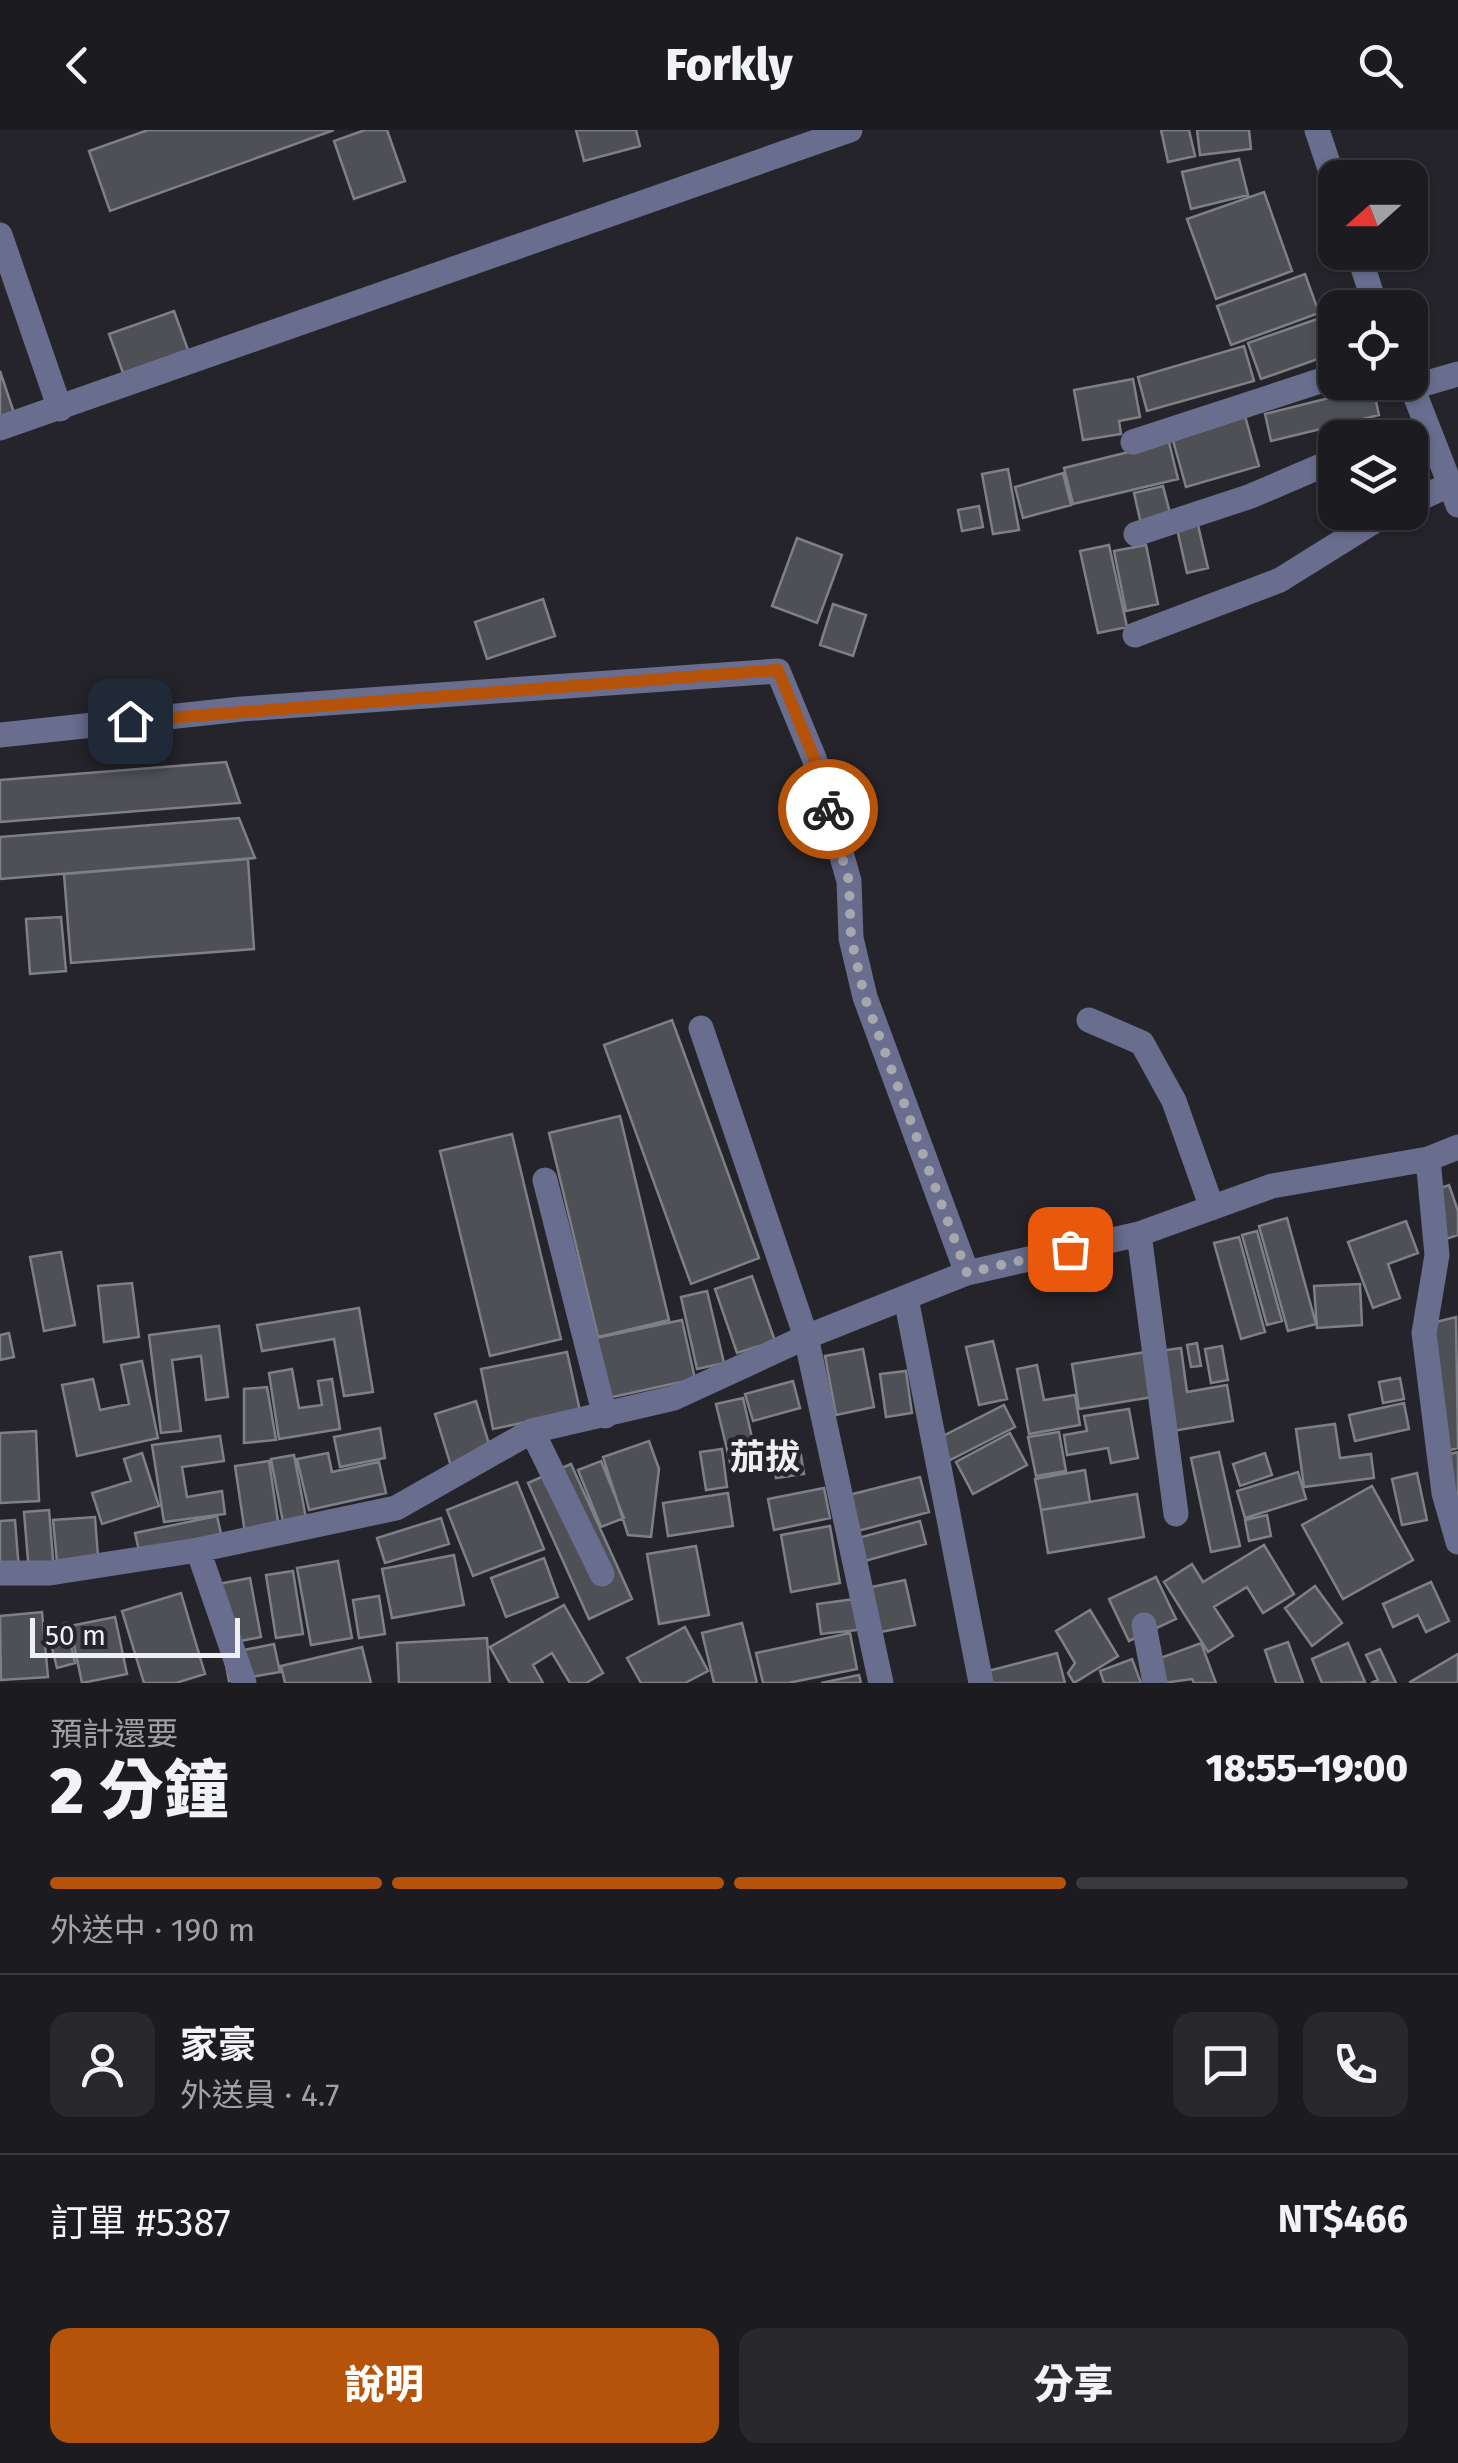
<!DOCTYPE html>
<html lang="zh-TW">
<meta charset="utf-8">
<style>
body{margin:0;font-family:"Fira Sans","Noto Sans TC",sans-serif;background:#28282d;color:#f1f3f6;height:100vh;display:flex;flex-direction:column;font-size:38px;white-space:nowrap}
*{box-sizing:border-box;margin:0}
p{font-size:32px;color:#a0a1a5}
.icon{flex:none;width:55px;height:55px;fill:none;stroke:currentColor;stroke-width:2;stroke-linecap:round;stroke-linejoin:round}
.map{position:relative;height:1553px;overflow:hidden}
.sheet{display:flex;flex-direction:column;background:#1b1b20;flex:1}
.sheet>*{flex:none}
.needle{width:65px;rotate:249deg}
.controls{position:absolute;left:1318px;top:30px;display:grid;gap:20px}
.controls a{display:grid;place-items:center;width:110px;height:110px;border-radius:20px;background:#1b1b20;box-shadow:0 2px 8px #0004,0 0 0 2px #39393e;font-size:50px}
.scale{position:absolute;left:30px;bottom:25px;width:210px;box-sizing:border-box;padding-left:10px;border:5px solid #eeeff3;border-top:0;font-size:28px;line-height:35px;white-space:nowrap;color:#eeeff3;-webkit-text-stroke:8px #24242a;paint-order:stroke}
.pin{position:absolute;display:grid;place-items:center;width:85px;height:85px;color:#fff;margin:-42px;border-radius:20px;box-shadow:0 5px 15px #0006}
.courier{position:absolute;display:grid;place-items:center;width:100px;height:100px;margin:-50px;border:8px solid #b45309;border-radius:50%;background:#fff;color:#222;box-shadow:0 2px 12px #0007}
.headline em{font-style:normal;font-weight:800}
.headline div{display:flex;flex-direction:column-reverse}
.headline{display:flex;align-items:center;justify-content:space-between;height:170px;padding:0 50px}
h1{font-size:65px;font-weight:800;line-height:75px}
.bar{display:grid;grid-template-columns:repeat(4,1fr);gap:15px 10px;align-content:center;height:120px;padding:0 50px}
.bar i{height:12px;border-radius:8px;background:#39393e}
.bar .on{background:#b45309}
.bar p{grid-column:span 4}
.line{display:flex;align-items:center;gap:25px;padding:0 50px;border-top:2px solid #39393e}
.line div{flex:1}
.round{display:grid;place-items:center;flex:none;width:105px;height:105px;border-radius:20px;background:#28282d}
.cta{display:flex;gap:20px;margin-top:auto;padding:20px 50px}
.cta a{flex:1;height:115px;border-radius:20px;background:#b45309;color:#fff;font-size:40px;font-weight:800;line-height:115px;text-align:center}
.cta a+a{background:#28282d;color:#f1f3f6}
header{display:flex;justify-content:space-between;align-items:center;height:130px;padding:0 50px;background:#1b1b20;font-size:45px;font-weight:800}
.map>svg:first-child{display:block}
.building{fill:#4f5056;stroke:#7e7f87;stroke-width:2.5}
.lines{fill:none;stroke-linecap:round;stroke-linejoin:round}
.minor{stroke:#696d8e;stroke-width:25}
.done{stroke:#a7a8ad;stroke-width:10;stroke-dasharray:0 18}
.route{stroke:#b45309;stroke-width:12}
.labels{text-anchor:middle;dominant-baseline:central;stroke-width:9;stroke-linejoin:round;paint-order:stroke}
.quarter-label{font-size:35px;font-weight:bold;fill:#eeeff3;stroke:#24242a}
</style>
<header><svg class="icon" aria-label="back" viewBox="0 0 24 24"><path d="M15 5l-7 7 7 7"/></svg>Forkly<svg class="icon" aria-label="search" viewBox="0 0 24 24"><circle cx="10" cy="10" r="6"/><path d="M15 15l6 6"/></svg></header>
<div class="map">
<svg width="1458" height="1553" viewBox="0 0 1458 1553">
<rect width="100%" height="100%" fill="#24242a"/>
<!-- building -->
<path class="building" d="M148,0H334L110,81L89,21Z
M365,0H387L405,51L354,69L334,11Z
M576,0H636L640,16L584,31Z
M1161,0H1189L1195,26L1168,32Z
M1197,0H1249L1251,19L1200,25Z
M1239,29L1248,65L1191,79L1182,42Z
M1264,62L1292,141L1216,169L1187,89Z
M1305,144L1319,183L1231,215L1217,176Z
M174,181L188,220L123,243L109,204Z
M1326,186L1335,223L1261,249L1248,213Z
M1244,216L1254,251L1147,281L1138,247Z
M0,241L14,283L0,287Z
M1133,249L1140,287L1119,291L1121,304L1083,310L1074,260Z
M1373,257L1379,285L1271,311L1265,284Z
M1245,286L1259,336L1186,357L1172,307Z
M1169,312L1178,349L1073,374L1064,338Z
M1008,339L1019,400L993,404L982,344Z
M1063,343L1071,375L1023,388L1015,357Z
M1163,356L1171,387L1141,394L1134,363Z
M979,376L983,397L962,401L958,380Z
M1198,395L1208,438L1187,443L1177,399Z
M797,408L842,425L817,493L772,476Z
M1109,415L1127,497L1098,503L1080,421Z
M1146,415L1158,474L1126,481L1114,421Z
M543,469L555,506L487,529L475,492Z
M833,474L866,485L853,526L820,515Z
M226,632L240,673L0,692V650Z
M239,688L255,728L0,749V707Z
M248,729L254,819L71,833L64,744Z
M61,787L66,841L30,844L26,789Z
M672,890L759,1128L691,1154L604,915Z
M620,986L669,1190L598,1207L549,1003Z
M512,1004L561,1209L490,1226L440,1021Z
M1449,1055L1458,1081V1105L1437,1112L1420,1065Z
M1287,1088L1316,1194L1288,1201L1259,1096Z
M1406,1091L1418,1123L1388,1134L1400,1168L1373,1178L1348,1112Z
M1257,1101L1282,1191L1267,1195L1242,1105Z
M1239,1107L1265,1202L1241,1209L1214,1113Z
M61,1122L75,1195L44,1201L30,1127Z
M752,1146L775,1211L737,1223L715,1159Z
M132,1153L139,1207L104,1212L98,1156Z
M1360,1154L1362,1195L1317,1198L1314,1156Z
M707,1161L724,1233L697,1239L681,1167Z
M359,1178L373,1262L344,1266L334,1209L262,1221L257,1195Z
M1456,1187L1458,1318L1447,1321L1432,1193Z
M682,1190L695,1249L608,1268L596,1208Z
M219,1196L228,1267L206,1270L201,1226L172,1230L181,1301L161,1303L149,1205Z
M9,1203L14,1227L0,1230V1205Z
M993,1211L1007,1269L979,1275L966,1217Z
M1197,1213L1201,1236L1191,1237L1187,1215Z
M1222,1216L1228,1250L1211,1253L1205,1219Z
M1181,1218L1187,1262L1227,1255L1233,1291L1172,1301L1160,1221Z
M863,1219L874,1277L836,1285L825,1226Z
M567,1222L580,1281L493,1299L481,1239Z
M1146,1222L1153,1267L1079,1279L1072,1234Z
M142,1231L158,1308L77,1326L62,1255L93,1249L100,1280L129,1274L121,1235Z
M1037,1235L1044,1270L1075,1265L1080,1295L1029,1304L1017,1239Z
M292,1239L299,1278L322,1275L318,1251L332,1249L340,1299L279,1309L269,1243Z
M906,1241L912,1283L886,1287L880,1244Z
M1400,1248L1404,1269L1383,1273L1379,1252Z
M793,1251L800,1278L753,1291L745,1264Z
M267,1257L276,1310L244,1313V1259Z
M743,1268L758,1334L732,1340L716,1274Z
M476,1271L492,1324L451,1336L435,1284Z
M1404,1273L1409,1299L1355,1311L1349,1285Z
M1004,1275L1015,1297L950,1330L939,1308Z
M1129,1279L1138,1328L1111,1333L1108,1318L1067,1325L1064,1305L1087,1301L1084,1286Z
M1335,1294L1340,1328L1371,1324L1374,1348L1304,1357L1296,1299Z
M380,1298L385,1328L340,1337L334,1307Z
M36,1301L39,1371L0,1373V1303Z
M1059,1302L1066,1341L1036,1346L1028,1307Z
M1010,1303L1027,1335L973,1364L956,1332Z
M220,1306L224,1331L182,1337L187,1367L222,1361L225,1384L164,1392L152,1315Z
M649,1311L659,1339L651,1407L628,1405L603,1327Z
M799,1313L804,1344L776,1348L771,1319Z
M722,1319L727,1357L706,1360L700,1322Z
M1219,1322L1240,1416L1211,1422L1191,1328Z
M1458,1322V1391L1442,1326Z
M142,1323L159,1376L102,1394L92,1363L131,1351L124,1329Z
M328,1323L332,1342L379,1332L386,1363L309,1380L297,1329Z
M1265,1323L1272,1345L1240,1356L1233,1334Z
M294,1325L306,1388L283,1392L271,1329Z
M269,1331L279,1398L245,1403L235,1336Z
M601,1331L624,1388L601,1397L578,1340Z
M571,1334L632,1469L589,1489L528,1353Z
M1085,1340L1090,1372L1041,1380L1035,1349Z
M1298,1342L1306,1369L1245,1388L1237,1361Z
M1417,1343L1427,1390L1402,1395L1392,1349Z
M920,1347L929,1382L858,1401L849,1365Z
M517,1352L544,1419L473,1446L447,1380Z
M1372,1356L1413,1430L1343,1469L1302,1395Z
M824,1358L830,1388L774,1400L768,1369Z
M728,1363L733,1396L668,1406L663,1373Z
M1137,1364L1144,1407L1048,1423L1041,1380Z
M49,1380L54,1441L29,1443L24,1382Z
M1267,1385L1271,1406L1249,1411L1245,1390Z
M217,1386L224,1417L142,1434L135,1403Z
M95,1387L99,1440L58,1443L53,1390Z
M441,1388L449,1414L385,1433L377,1408Z
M15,1390L19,1440L0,1441V1391Z
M920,1391L926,1414L865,1431L858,1408Z
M830,1396L840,1453L791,1462L781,1405Z
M1264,1415L1294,1464L1263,1483L1247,1457L1214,1477L1233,1506L1208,1522L1164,1452L1192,1434L1203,1452Z
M696,1416L709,1485L659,1494L647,1424Z
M454,1425L464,1475L392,1488L382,1439Z
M544,1428L558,1467L506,1487L491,1448Z
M338,1431L352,1508L311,1515L297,1438Z
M293,1441L303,1504L276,1508L266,1445Z
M1156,1447L1176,1489L1129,1511L1109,1469Z
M250,1448L261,1507L230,1513L218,1454Z
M905,1450L915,1495L876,1503L867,1458Z
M1431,1452L1449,1491L1426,1502L1418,1485L1393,1497L1383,1474Z
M1315,1456L1342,1493L1312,1516L1285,1478Z
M181,1463L205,1544L176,1553H144L122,1481Z
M379,1466L385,1504L359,1508L353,1470Z
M855,1469L858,1500L821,1504L817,1474Z
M564,1475L603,1543L586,1553H570L552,1523L533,1535L543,1553H510L490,1517Z
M1090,1480L1118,1526L1074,1553L1068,1543L1075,1533L1056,1501Z
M42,1482L48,1547L1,1550L0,1486Z
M115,1487L127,1544L82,1553L70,1496Z
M66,1493L75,1533L57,1538L47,1498Z
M742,1493L757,1553H714L702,1503Z
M685,1497L708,1541L685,1553H641L627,1528Z
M850,1503L857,1539L788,1553H763L756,1523Z
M487,1508L490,1553H399L397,1513Z
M1288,1512L1303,1553H1276L1265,1520Z
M1201,1513L1216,1553H1194L1192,1549L1163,1553L1155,1530Z
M1348,1513L1365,1552L1322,1553L1312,1529Z
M274,1514L280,1542L229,1551L224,1524Z
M362,1517L371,1553H285L281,1536Z
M1380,1519L1396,1553H1371L1378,1550L1366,1525Z
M1057,1523L1065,1553H991L988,1541Z
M1458,1524V1553H1410V1552Z
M1132,1529L1141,1553H1104L1100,1541Z
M859,1545L861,1553H821Z"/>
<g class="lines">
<!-- minor -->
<path class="minor" d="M1317,0L1335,54
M0,105L60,279
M1358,122L1376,178
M1410,252L1458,375
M1413,257L1458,244
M0,298L850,0
M1391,308L1425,299
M1133,312L1335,246
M1410,373L1449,355
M1136,404L1251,366L1335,330
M1135,505L1280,450L1389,382
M0,605L242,579L778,541L814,628L849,751L851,808L865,867L967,1143
M1089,890L1142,913L1174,971L1212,1078
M701,898L806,1207L881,1553
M1428,1029L1437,1125L1424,1203L1444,1363L1458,1412
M545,1050L605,1286
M1139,1104L1176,1384
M906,1168L981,1553
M532,1301L602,1444
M198,1420L244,1553
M0,1443H50L198,1420L396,1378L532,1301L674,1268L806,1207L967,1143L1139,1104L1272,1056L1428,1029L1458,1017
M1144,1495L1155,1553"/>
</g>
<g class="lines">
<!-- done -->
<path class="done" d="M828,679L849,751L851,808L865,868L967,1143L1070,1119"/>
<!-- route -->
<path class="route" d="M130,591L778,540L814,628L828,679"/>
</g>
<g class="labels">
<!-- quarter labels -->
<g class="quarter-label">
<text x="765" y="1327">茄拔</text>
</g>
</g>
</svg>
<div class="controls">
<a><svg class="needle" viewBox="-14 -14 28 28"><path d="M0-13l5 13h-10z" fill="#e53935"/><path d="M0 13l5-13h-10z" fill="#a0a1a5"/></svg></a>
<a><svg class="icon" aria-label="locate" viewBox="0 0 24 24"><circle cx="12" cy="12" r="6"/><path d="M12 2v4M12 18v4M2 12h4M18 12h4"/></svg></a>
<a><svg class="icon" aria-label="layers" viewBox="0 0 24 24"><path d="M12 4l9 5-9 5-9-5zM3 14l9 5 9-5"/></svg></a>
</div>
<div class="scale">50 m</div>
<div class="pin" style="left:1070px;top:1119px;background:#ea580c"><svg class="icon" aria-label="bag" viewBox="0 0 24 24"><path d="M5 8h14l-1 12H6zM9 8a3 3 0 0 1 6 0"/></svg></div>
<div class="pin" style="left:130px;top:591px;background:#1f2937"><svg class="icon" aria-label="home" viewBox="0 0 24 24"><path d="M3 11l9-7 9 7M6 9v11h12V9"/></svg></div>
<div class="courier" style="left:828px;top:679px"><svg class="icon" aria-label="bike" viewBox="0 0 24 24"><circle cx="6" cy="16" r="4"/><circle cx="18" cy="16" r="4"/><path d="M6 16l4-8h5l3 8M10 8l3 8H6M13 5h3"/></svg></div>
</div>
<section class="sheet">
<div class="headline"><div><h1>2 分鐘</h1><p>預計還要</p></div><em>18:55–19:00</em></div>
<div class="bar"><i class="on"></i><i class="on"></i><i class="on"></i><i></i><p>外送中 · 190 m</p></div>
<div class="line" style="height:180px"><a class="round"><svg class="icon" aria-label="person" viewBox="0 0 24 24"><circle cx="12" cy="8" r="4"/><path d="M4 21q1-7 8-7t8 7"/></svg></a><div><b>家豪</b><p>外送員 · 4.7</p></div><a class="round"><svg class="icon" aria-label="chat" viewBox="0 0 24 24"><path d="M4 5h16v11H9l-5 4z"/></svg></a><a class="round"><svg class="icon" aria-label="phone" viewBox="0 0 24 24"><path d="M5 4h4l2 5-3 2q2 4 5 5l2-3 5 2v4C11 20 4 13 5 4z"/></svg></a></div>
<div class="line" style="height:130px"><div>訂單 #5387</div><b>NT$466</b></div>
<div class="cta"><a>說明</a><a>分享</a></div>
</section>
